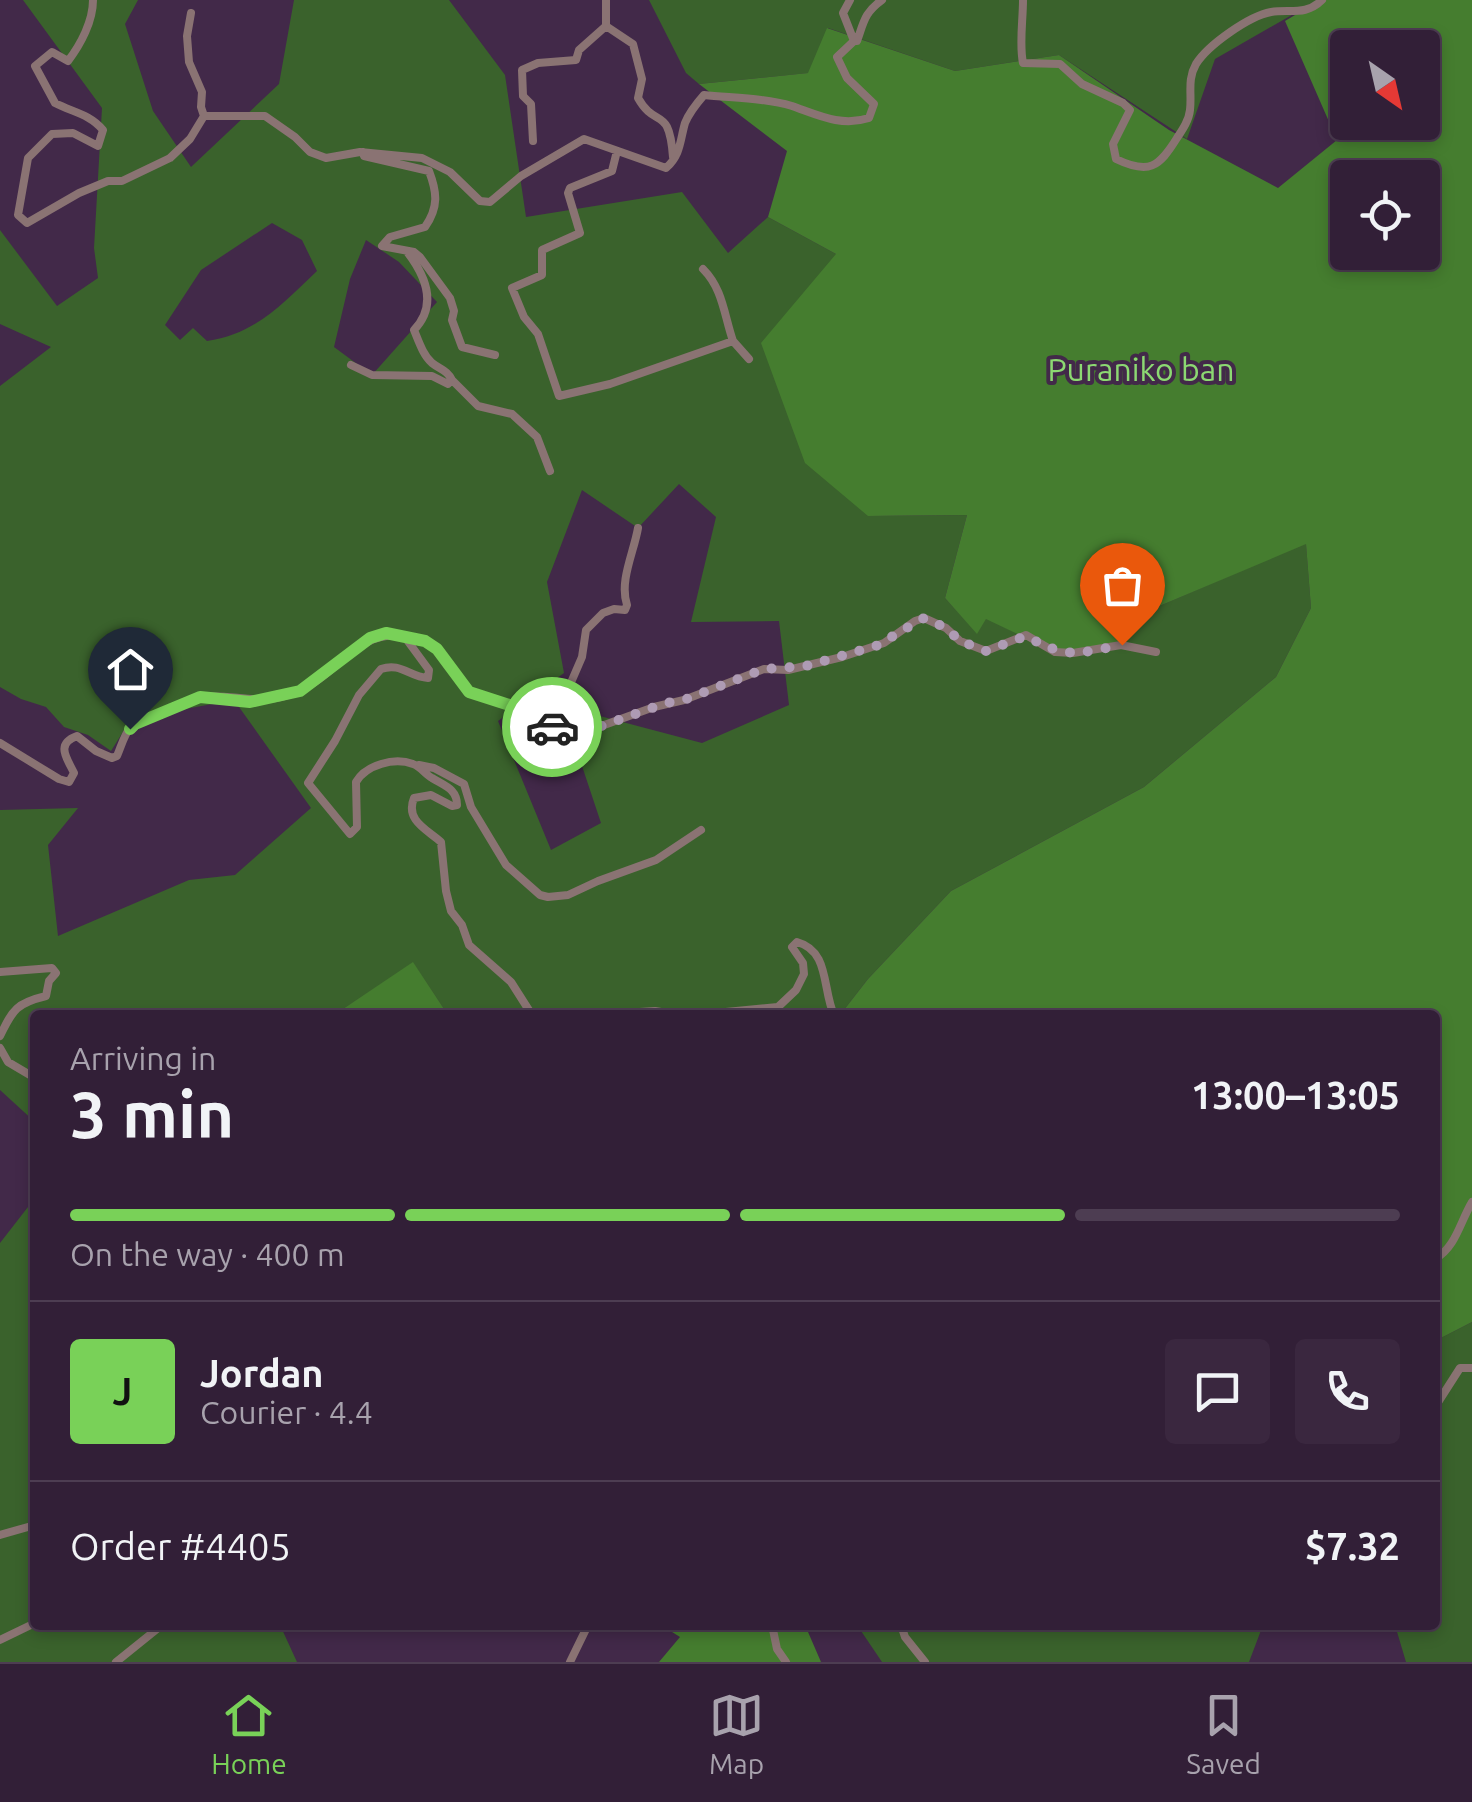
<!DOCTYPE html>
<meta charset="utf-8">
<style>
body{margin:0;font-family:Ubuntu,sans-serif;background:#3a273f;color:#f1f3f6;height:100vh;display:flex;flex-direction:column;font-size:38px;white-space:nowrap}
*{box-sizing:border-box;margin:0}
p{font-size:32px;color:#a8a2ad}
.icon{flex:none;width:55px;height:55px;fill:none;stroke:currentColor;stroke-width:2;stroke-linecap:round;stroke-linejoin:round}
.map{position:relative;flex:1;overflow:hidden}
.details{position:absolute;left:30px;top:1010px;width:1410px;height:620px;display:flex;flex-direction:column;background:#321f37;border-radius:10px;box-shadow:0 5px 15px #0003,0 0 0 2px #4d3d52}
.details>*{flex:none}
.needle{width:65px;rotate:146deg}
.fabs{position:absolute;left:1330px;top:30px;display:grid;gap:20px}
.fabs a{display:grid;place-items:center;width:110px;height:110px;border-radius:10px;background:#321f37;box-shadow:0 5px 15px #0003,0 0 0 2px #4d3d52;font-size:50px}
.pin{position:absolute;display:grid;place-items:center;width:85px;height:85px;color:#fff;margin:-102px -42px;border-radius:50% 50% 50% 0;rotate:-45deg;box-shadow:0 0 10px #0007}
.pin .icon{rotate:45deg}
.courier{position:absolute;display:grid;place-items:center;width:100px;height:100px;margin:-50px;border:8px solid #79d158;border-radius:50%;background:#fff;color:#222;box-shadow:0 2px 12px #0007}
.overview em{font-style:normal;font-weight:600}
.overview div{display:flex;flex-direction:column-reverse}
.overview{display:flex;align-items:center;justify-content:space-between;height:170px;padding:0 40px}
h1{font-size:65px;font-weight:600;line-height:75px}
.bar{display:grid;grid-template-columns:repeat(4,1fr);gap:15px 10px;align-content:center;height:120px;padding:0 40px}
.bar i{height:12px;border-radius:8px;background:#4d3d52}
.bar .on{background:#79d158}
.bar p{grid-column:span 4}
.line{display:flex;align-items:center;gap:25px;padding:0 40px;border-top:2px solid #4d3d52}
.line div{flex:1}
.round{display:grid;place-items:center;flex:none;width:105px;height:105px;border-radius:10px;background:#3a273f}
.menu{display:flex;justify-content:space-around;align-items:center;height:140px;border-top:2px solid #4d3d52;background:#321f37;font-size:28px;color:#a8a2ad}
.menu a{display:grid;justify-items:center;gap:5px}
.menu .on{color:#79d158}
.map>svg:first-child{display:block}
.green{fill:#3a622c;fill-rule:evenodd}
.forest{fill:#457d2f;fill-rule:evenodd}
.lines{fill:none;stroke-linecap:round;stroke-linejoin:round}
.minor{stroke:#8a7373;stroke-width:8}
.done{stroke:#ae9bb4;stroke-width:10;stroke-dasharray:0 18}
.route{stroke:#79d158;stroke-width:12}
.labels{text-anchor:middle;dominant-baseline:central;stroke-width:8;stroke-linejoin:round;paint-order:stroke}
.park-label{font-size:32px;fill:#8cd972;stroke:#422949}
</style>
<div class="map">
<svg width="1472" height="1662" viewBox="0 0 1472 1662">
<rect width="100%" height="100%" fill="#422949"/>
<!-- green -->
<path class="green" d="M23,0H138L125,24L153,111L191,167L279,84L294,0H449L505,75L526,217L682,192L728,253L768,217L836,254L868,516L967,515L945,598L977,633L986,618L1055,652L1117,646L1157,607L1306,543L1311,608L1276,677L1144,787L951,891L868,979L840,1015H448L413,963L334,1015H35V1122L0,1090V810L78,808L48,845L58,936L189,880L235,875L311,808L234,700L131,719L111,751L88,735L64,727L46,707L21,699L0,687V386L51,347L0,324V230L57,306L98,278L94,248L102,108ZM272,223L302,240L317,271C282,304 256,334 207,341L193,328L180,340L165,325L201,270ZM366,240L399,262L437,302L372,375L334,347L350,279ZM679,484L716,517L691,622L779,621L789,705L702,743L562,706L601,823L551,850L498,721L564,673L547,582L582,490L638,528Z
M649,0H1318L1215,59L1187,139L1059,55L955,71L828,28L809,73L699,84L686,73Z
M35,1198V1625H280L297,1662H0V1243Z
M1472,1322V1662H1406L1395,1625H1435V1341Z
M857,1625H1263L1249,1662H882Z"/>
<!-- forest -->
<path class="forest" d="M1320,0H1472V1322L1435,1341V1015H840L868,979L951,891L1144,787L1276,677L1311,608L1306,544L1157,607L1117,646L1055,652L986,619L977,634L945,598L967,515L868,516L805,463L761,343L836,254L768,217L787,151L699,84L808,73L827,28L955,71L1059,55L1169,130L1278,188L1337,140L1285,21ZM1348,48H1422V122H1348ZM1348,178H1422V252H1348Z
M413,962L448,1015H334Z
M661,1625H805L821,1662H659L680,1637Z"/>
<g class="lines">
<!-- minor -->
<path class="minor" d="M93,0C93,21 81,44 68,61L52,52L35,66L55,103C72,112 90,114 103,130L98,146L73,133L52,134L28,158L18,215L27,223L79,193L108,181H122L170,158L190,139L204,116H265L295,137L310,152L326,158L360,152L422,158L450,172L480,201L490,202L521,176L584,139L666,168C681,155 680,140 685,123C689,113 697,103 704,95C732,98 765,98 792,106C818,115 841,127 869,118L874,104L847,78L837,57L854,41L843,13L850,0
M606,0V26L633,44L642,79L638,98C656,130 669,104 673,157
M1023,0C1023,21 1019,44 1023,63L1060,64L1082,84L1123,103L1130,110L1113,144L1116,159C1149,175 1159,167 1177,138C1183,129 1189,120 1190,110C1192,93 1187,80 1196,64C1208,45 1249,16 1271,12C1290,9 1306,16 1322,0
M191,13L187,36L189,62L202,92L201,107L204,116
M854,41H857C864,22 864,13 882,0
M533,141L531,104L523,96L522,70L538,63L576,60L579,50L606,26
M617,151L612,171L570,188L568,193L580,233L542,250V275L512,288L524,317L538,334L559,396L610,384L733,341L749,359
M363,152L364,156L429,171C437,192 439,207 425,227L390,237L382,246L414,252L420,257L450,298L454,311L452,320L462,347L495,355
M703,269C723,289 724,315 733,341
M351,365L372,375L432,376L448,384L452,380C447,370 441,370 432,363C423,355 419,342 414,330C437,306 427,278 408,253
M452,380L478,406L512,414L537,437L550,471
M404,636L425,641L437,649L469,691L531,712L571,737L654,707L684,700L764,669L788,670L842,657L884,643L915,621L924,618L946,628L960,641L986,651L1026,635L1055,652L1073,653L1121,645L1156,652
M571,737L563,701L582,657L586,630L603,613L614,609L625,610L627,605C619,581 634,552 638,528
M0,743L59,779L69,782L74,773C67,758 55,744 77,736L96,751L112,758L117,756C121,747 124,735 130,728C134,723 193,698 200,697C236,693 260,708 299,691C338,674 358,629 404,636L429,670L428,678C409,677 401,662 381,669L359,695L335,741L308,783L350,834L357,827L356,782C366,765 394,757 413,764C420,766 426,775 432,778C445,786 457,789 457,805L452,806L431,795L414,798C405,820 426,829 441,842L446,891L451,911L462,925L469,945L511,982L532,1015
M419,765L434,768L464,784L471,807L506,865L540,895L548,897L568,895L598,881L656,860L701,830
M0,972L52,968L56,973L49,981L46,996C17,1003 13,1009 0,1036
M594,1015L655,1011L679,1015
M695,1015L778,1007L796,990L804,974L803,963L792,947L797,942C830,951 822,989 834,1015
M0,1048L8,1062L35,1078
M1435,1259C1456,1247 1460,1222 1472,1202
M1435,1407L1460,1368H1472
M0,1535L35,1525
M772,1625L777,1649L786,1662
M901,1625L905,1637L925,1662
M0,1640L35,1623
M116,1662L162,1625
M570,1662L588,1625"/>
</g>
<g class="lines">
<!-- done -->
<path class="done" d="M552,727L571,737L666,703L684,700L764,669L806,666L876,646L924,618L946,628L960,641L986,651L1026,636C1067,659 1076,654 1122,645"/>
<!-- route -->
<path class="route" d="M130,729L135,724L200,697L250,702L300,691L370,638L386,633L425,641L437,649L469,692L531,712L552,727"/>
</g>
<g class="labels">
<!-- park labels -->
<g class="park-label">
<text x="1141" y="369">Puraniko ban</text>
</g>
</g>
</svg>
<div class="fabs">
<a><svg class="needle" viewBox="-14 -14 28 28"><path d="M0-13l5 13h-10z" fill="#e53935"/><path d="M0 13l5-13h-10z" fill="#a8a2ad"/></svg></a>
<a><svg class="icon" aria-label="locate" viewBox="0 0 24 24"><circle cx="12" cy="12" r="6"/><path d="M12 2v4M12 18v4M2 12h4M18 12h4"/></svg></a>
</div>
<div class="pin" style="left:1122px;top:645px;background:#ea580c"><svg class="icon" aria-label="bag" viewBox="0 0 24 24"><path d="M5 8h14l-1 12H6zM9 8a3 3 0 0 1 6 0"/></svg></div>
<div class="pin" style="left:130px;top:729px;background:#1f2937"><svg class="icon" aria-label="home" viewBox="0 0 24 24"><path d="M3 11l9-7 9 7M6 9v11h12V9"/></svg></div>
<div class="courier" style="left:552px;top:727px"><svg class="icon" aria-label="car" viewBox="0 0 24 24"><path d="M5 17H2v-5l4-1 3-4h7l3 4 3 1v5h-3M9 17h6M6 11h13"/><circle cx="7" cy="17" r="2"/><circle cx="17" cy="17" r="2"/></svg></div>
<section class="details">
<div class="overview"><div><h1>3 min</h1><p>Arriving in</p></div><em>13:00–13:05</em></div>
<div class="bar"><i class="on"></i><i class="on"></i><i class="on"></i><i></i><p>On the way · 400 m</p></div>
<div class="line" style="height:180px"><b class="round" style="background:#79d158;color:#111">J</b><div><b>Jordan</b><p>Courier · 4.4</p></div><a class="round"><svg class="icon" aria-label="chat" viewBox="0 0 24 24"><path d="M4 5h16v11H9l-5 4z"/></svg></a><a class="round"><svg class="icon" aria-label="phone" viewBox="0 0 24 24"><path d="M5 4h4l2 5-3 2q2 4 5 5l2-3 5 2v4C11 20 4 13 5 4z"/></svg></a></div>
<div class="line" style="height:130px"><div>Order #4405</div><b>$7.32</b></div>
</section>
</div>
<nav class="menu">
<a class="on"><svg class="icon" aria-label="home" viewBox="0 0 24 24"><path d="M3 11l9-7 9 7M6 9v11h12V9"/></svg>Home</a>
<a><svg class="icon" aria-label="map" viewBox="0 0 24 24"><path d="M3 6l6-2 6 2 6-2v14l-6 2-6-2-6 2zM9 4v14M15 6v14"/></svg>Map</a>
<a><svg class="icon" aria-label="saved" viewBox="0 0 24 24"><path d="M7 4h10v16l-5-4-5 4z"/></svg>Saved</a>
</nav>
